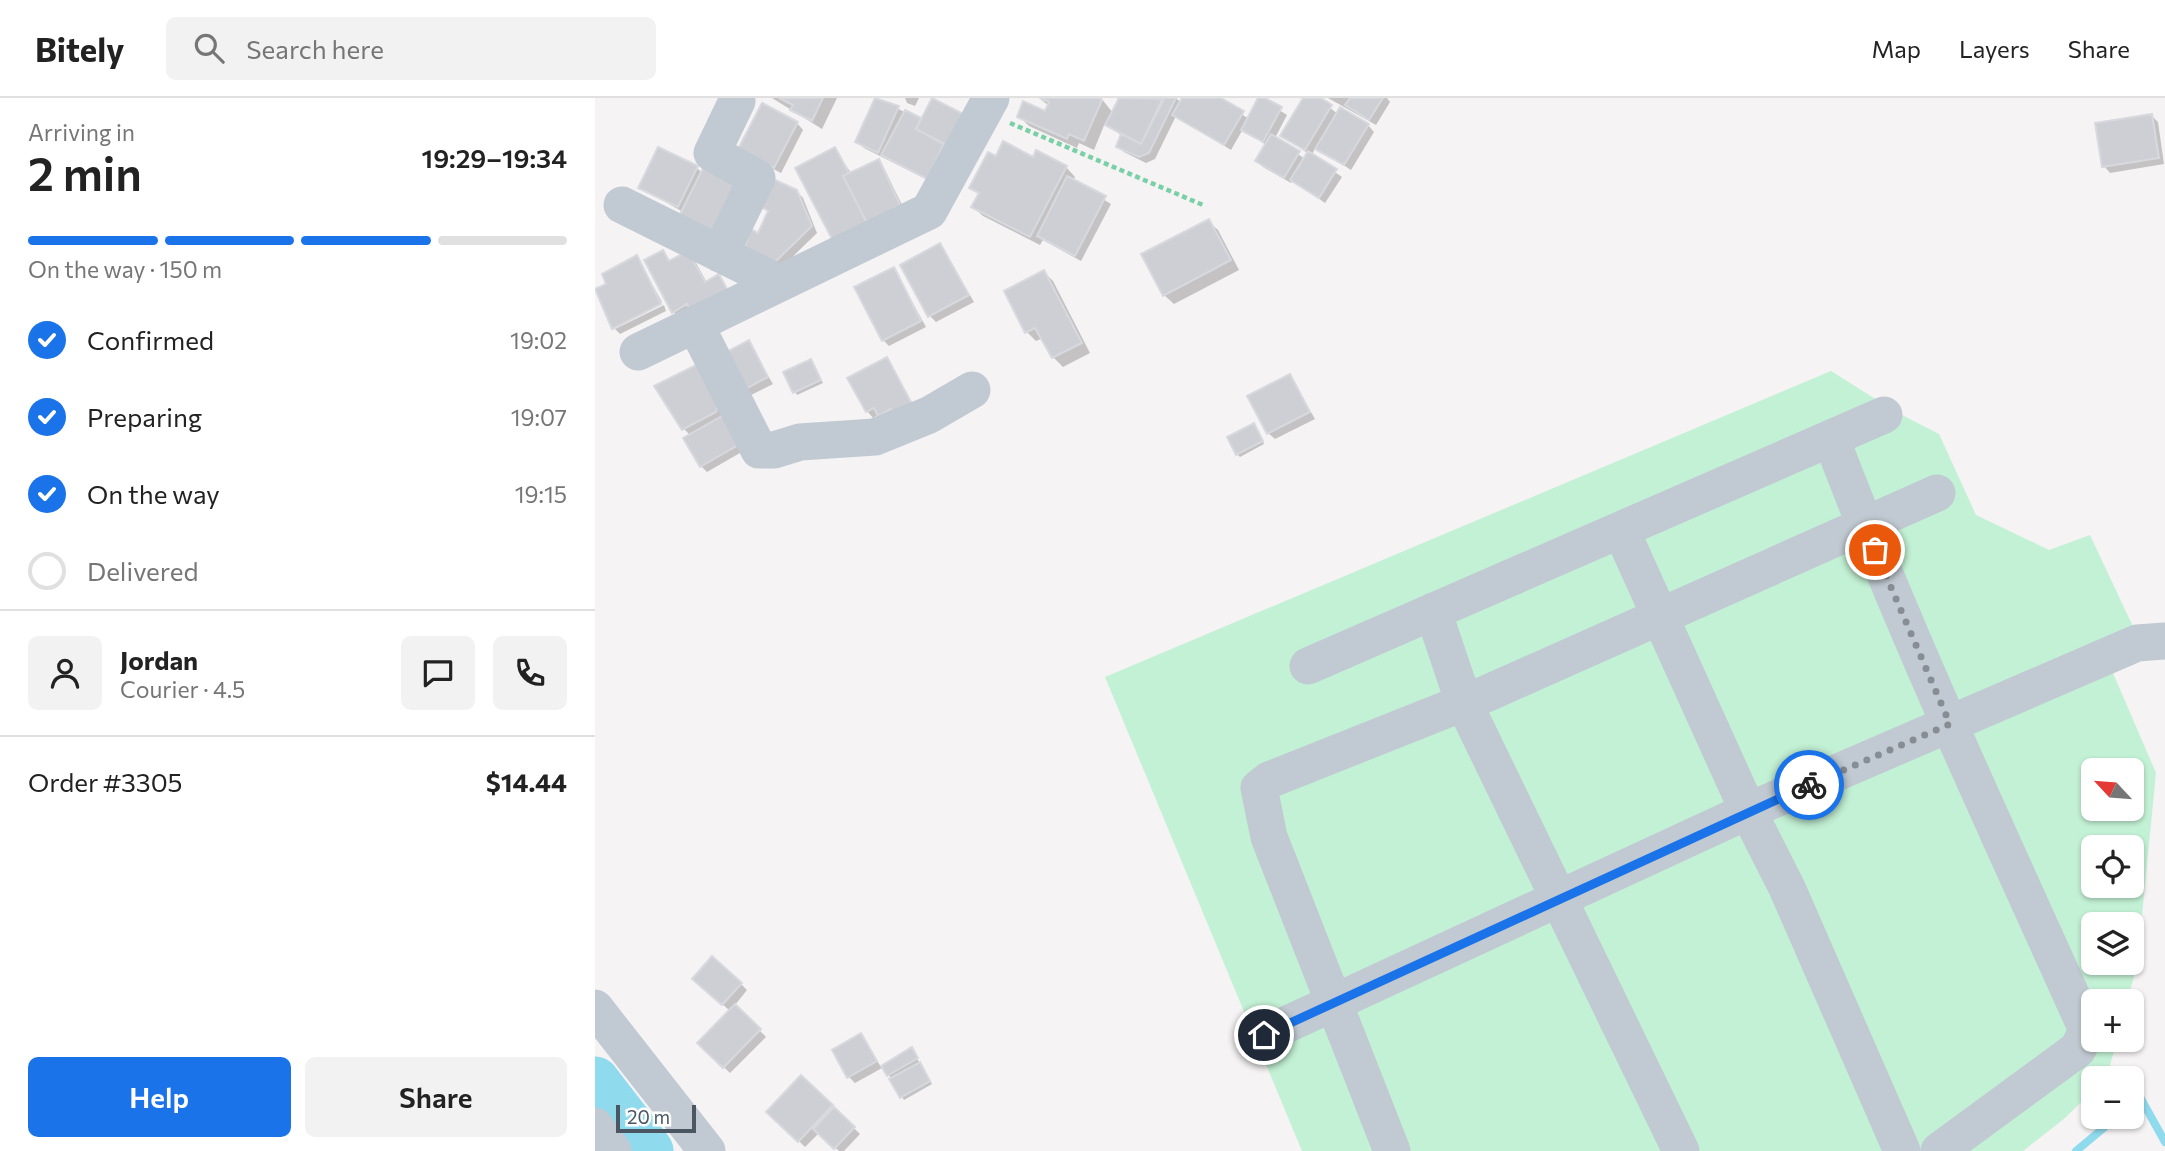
<!DOCTYPE html>
<meta charset="utf-8">
<style>
body{margin:0;font-family:Commissioner,sans-serif;background:#f2f2f2;color:#222;height:100vh;display:flex;flex-direction:column;font-size:26px;white-space:nowrap}
*{box-sizing:border-box;margin:0}
p{font-size:23px;color:#767676}
.icon{flex:none;width:38px;height:38px;fill:none;stroke:currentColor;stroke-width:2;stroke-linecap:round;stroke-linejoin:round}
.map{position:relative;flex:1;overflow:hidden}
.drawer{display:flex;flex-direction:column;background:#fff;width:595px}
.drawer>*{flex:none}
.needle{width:46px;rotate:296deg}
.buttons{position:absolute;left:1486px;top:660px;display:grid;gap:14px}
.buttons a{display:grid;place-items:center;width:63px;height:63px;border-radius:10px;background:#fff;box-shadow:0 2px 5px #0004;font-size:35px}
.scale{position:absolute;left:21px;bottom:18px;width:80px;box-sizing:border-box;padding-left:7px;border:4px solid #4a5661;border-top:0;font-size:19px;line-height:24px;white-space:nowrap;color:#4a5661;-webkit-text-stroke:5px #fff;paint-order:stroke}
.pin{position:absolute;display:grid;place-items:center;width:60px;height:60px;color:#fff;margin:-30px;border:4px solid #fff;border-radius:50%;box-shadow:0 2px 7px #0007}
.courier{position:absolute;display:grid;place-items:center;width:70px;height:70px;margin:-35px;border:5px solid #1a73e8;border-radius:50%;background:#fff;color:#222;box-shadow:0 2px 9px #0007}
.head em{font-style:normal;font-weight:600}
.head div{display:flex;flex-direction:column-reverse}
.head{display:flex;align-items:center;justify-content:space-between;height:119px;padding:0 28px}
h1{font-size:46px;font-weight:600;line-height:52px}
.bar{display:grid;grid-template-columns:repeat(4,1fr);gap:10px 7px;align-content:center;height:84px;padding:0 28px}
.bar i{height:9px;border-radius:5px;background:#e0e0e0}
.bar .active{background:#1a73e8}
.bar p{grid-column:span 4}
.line{display:flex;align-items:center;gap:18px;padding:0 28px;border-top:2px solid #e0e0e0}
.line div{flex:1}
.round{display:grid;place-items:center;flex:none;width:74px;height:74px;border-radius:10px;background:#f2f2f2}
ol{padding:0 28px;list-style:none}
li{display:flex;align-items:center;gap:21px;height:77px}
li p{margin-inline-start:auto}
li .icon{padding:7px;border-radius:50%;background:#1a73e8;color:#fff;stroke-width:4}
li:last-child{color:#767676}
li i{width:38px;height:38px;border:4px solid #e0e0e0;border-radius:50%}
.cta{display:flex;gap:14px;margin-top:auto;padding:14px 28px}
.cta a{flex:1;height:80px;border-radius:10px;background:#1a73e8;color:#fff;font-size:28px;font-weight:600;line-height:80px;text-align:center}
.cta a+a{background:#f2f2f2;color:#222}
header{display:flex;align-items:center;gap:42px;box-sizing:border-box;height:98px;padding:0 35px;background:#fff;border-bottom:2px solid #e0e0e0}
header strong{font-size:33px}
nav{display:flex;gap:38px;margin-inline-start:auto;font-size:24px}
.search{width:490px;height:63px;background:#f2f2f2;display:flex;align-items:center;gap:18px;box-sizing:border-box;padding:0 24px;border-radius:10px;color:#767676;font-size:26px}
main{display:flex;flex:1;min-height:0}
.map>svg:first-child{display:block}
.green{fill:#c3f1d5;fill-rule:evenodd}
.shadow{fill:#0003}
.lines{fill:none;stroke-linecap:round;stroke-linejoin:round}
.stream{stroke:#90daee;stroke-width:8}
.river{stroke:#90daee;stroke-width:49}
.building{fill:#cdcfd5;stroke:#d7d9de;stroke-width:2}
.path{stroke:#7ad0a6;stroke-width:4.5;stroke-dasharray:5 3.5;stroke-linecap:butt}
.minor{stroke:#c1cad2;stroke-width:37}
.done{stroke:#868d94;stroke-width:7;stroke-dasharray:0 12.6}
.route{stroke:#1a73e8;stroke-width:9}
</style>
<header>
<strong>Bitely</strong>
<div class="search"><svg class="icon" aria-label="search" viewBox="0 0 24 24"><circle cx="10" cy="10" r="6"/><path d="M15 15l6 6"/></svg>Search here</div>
<nav><a>Map</a><a>Layers</a><a>Share</a></nav>
</header>
<main>
<section class="drawer">
<div class="head"><div><h1>2 min</h1><p>Arriving in</p></div><em>19:29–19:34</em></div>
<div class="bar"><i class="active"></i><i class="active"></i><i class="active"></i><i></i><p>On the way · 150 m</p></div>
<ol>
<li><svg class="icon" aria-label="check" viewBox="0 0 24 24"><path d="M5 12l5 5 9-10"/></svg>Confirmed<p>19:02</p></li>
<li><svg class="icon" aria-label="check" viewBox="0 0 24 24"><path d="M5 12l5 5 9-10"/></svg>Preparing<p>19:07</p></li>
<li><svg class="icon" aria-label="check" viewBox="0 0 24 24"><path d="M5 12l5 5 9-10"/></svg>On the way<p>19:15</p></li>
<li><i></i>Delivered</li>
</ol>
<div class="line" style="height:126px"><a class="round"><svg class="icon" aria-label="person" viewBox="0 0 24 24"><circle cx="12" cy="8" r="4"/><path d="M4 21q1-7 8-7t8 7"/></svg></a><div><b>Jordan</b><p>Courier · 4.5</p></div><a class="round"><svg class="icon" aria-label="chat" viewBox="0 0 24 24"><path d="M4 5h16v11H9l-5 4z"/></svg></a><a class="round"><svg class="icon" aria-label="phone" viewBox="0 0 24 24"><path d="M5 4h4l2 5-3 2q2 4 5 5l2-3 5 2v4C11 20 4 13 5 4z"/></svg></a></div>
<div class="line" style="height:91px"><div>Order #3305</div><b>$14.44</b></div>
<div class="cta"><a>Help</a><a>Share</a></div>
</section>
<div class="map">
<svg width="1570" height="1053" viewBox="0 0 1570 1053">
<rect width="100%" height="100%" fill="#f5f3f3"/>
<!-- green -->
<path class="green" d="M1236,273L1301,314L1344,336L1381,417L1454,452L1495,437L1541,535L1518,575L1561,675L1542,868L1532,903H1498V942H1522L1512,978L1498,980V992L1470,1020L1428,1053H707L510,579ZM1498,672H1536V710H1498ZM1498,749H1536V788H1498ZM1498,826H1536V864H1498Z"/>
<!-- shadow -->
<path class="shadow" d="M177,0H242L227,31Z
M282,0L327,23L375,22L339,85L269,50L263,44Z
M310,0H324L320,8L312,5Z
M444,0H506L518,15L525,2L522,0H581L586,5L589,0H622L654,21L666,0L692,17L680,40L710,61L714,56L687,38L710,0H722L743,16L773,27L779,34L756,72L721,49L716,58L747,79L730,105L698,82L696,85L668,69L662,63L671,47L648,31L636,52L581,18L560,61L551,65L529,54L523,48L527,38L510,25L499,52L484,45L482,50L434,28L424,18L451,15L454,8Z
M733,0H792L795,4L781,27Z
M1557,18L1563,24L1569,66L1515,75L1509,68Z
M202,25L208,32L186,75L151,57Z
M239,51L257,76L283,63L289,70L310,113L249,152Z
M401,60L438,61L471,69L480,79L478,83L516,106L486,163L448,142L445,147L388,118L378,109L384,97L376,89Z
M102,70L108,76L88,114L45,89Z
M201,93L208,100L222,135L184,172L164,137L174,115L167,108Z
M613,123L623,132L644,172L579,206L569,197Z
M345,147L379,204L341,224L335,218Z
M68,154L76,164L99,161L112,185L124,178L141,206L85,220L79,214Z
M42,159L67,204L19,229L1,193L14,186Z
M299,171L331,229L294,248L288,242Z
M449,174L458,183L495,255L468,269L458,259L448,240L441,243L432,234Z
M69,207L71,213L25,236L20,231Z
M153,245L178,286L152,299Z
M291,261L322,313L291,323L284,316L278,320L272,313Z
M216,263L228,285L202,297L190,275Z
M109,265L157,348L112,374L106,368L96,338L89,331Z
M695,278L720,321L680,341L673,335Z
M661,329L669,346L645,359L642,356Z
M146,886L152,892L140,907L171,939L135,975L104,945L135,913L106,887Z
M266,937L286,969L317,952L337,986L309,1002L289,969L260,985L254,979Z
M206,979L265,1036L249,1053H244L224,1035L210,1049L174,1014Z"/>
<g class="lines">
<!-- stream -->
<path class="stream" d="M1536,1007L1545,999L1570,1044
M1481,1053L1523,1018"/>
<!-- river -->
<path class="river" d="M0,983L54,1053"/>
</g>
<!-- building -->
<path class="building" d="M184,0H228L217,23L195,12L198,7Z
M280,0L304,8L283,55L260,44Z
M337,0L376,20L359,51L321,31Z
M445,0H504L507,2L489,43L474,36L472,41L422,19L428,3L450,13L454,4Z
M524,0L569,1L546,46L510,27Z
M568,0H581L554,55L544,59L521,49L526,36L546,46Z
M587,0H626L649,13L629,47L577,17Z
M663,0H670L687,9L668,44L646,32Z
M708,0H726L737,7L710,52L685,38Z
M755,0H788L774,22L750,7Z
M167,5L203,24L179,70L143,51Z
M745,9L774,26L749,67L720,51Z
M310,12L326,20L321,31L349,46L332,81L286,57Z
M1557,16L1564,60L1507,69L1500,25Z
M676,36L705,53L689,80L660,63Z
M408,43L438,59L441,52L472,68L435,139L376,109L384,95L374,90L393,54L401,58Z
M63,49L103,68L83,109L43,90Z
M240,49L254,75L248,78L272,125L238,143L200,70Z
M713,53L742,71L724,100L695,82Z
M284,61L305,107L272,125L248,78Z
M109,68L154,90L129,141L84,118Z
M472,78L511,98L480,158L442,138Z
M178,81L202,92L217,128L177,167L147,157L156,131L163,135L173,113L165,108Z
M614,121L636,162L568,198L546,156Z
M345,145L374,197L333,219L305,167Z
M68,152L74,163L93,153L110,184L124,176L136,199L99,219L92,206L77,215L49,162Z
M42,157L66,206L17,231L0,191L11,186L7,176Z
M299,169L326,223L287,243L259,189Z
M449,172L487,245L457,260L440,230L430,235L409,193Z
M154,242L173,279L145,294L126,257Z
M292,259L317,306L298,316L296,311L283,318L279,310L271,314L252,280Z
M216,261L226,282L198,295L188,274Z
M109,263L127,296L121,314L87,332L59,288Z
M695,276L715,314L672,336L652,298Z
M127,318L152,342L105,369L88,340Z
M659,325L668,343L641,357L632,339Z
M117,858L147,885L127,907L97,881Z
M140,906L166,931L128,970L102,945Z
M266,935L282,963L252,980L237,952Z
M317,949L323,960L292,978L286,968Z
M325,964L335,983L305,1000L294,981Z
M206,977L238,1007L203,1044L171,1014Z
M239,1009L260,1029L239,1051L218,1031Z"/>
<g class="lines">
<!-- path -->
<path class="path" d="M415,25L608,107"/>
<!-- minor -->
<path class="minor" d="M27,107L184,185
M125,156L162,80L117,55L142,3
M100,226L164,352H179L205,344L280,339L334,317L377,292
M43,254L334,113L396,0
M1236,340C1312,541 1404,736 1492,932L1483,951L1344,1053
M1026,432L1153,713L1192,790L1307,1053
M838,513L869,605L1086,1053
M713,568L1289,317
M0,910L112,1053
M669,937L1153,713L1542,545L1570,543
M0,1028L18,1053
M797,1053L674,739L664,690L674,682L893,595L1342,395"/>
</g>
<g class="lines">
<!-- done -->
<path class="done" d="M1214,687L1355,626L1280,452"/>
<!-- route -->
<path class="route" d="M669,937L1214,687"/>
</g>
</svg>
<div class="buttons">
<a><svg class="needle" viewBox="-14 -14 28 28"><path d="M0-13l5 13h-10z" fill="#e53935"/><path d="M0 13l5-13h-10z" fill="#767676"/></svg></a>
<a><svg class="icon" aria-label="locate" viewBox="0 0 24 24"><circle cx="12" cy="12" r="6"/><path d="M12 2v4M12 18v4M2 12h4M18 12h4"/></svg></a>
<a><svg class="icon" aria-label="layers" viewBox="0 0 24 24"><path d="M12 4l9 5-9 5-9-5zM3 14l9 5 9-5"/></svg></a>
<a>+</a>
<a>−</a>
</div>
<div class="scale">20 m</div>
<div class="pin" style="left:1280px;top:452px;background:#ea580c"><svg class="icon" aria-label="bag" viewBox="0 0 24 24"><path d="M5 8h14l-1 12H6zM9 8a3 3 0 0 1 6 0"/></svg></div>
<div class="pin" style="left:669px;top:937px;background:#1f2937"><svg class="icon" aria-label="home" viewBox="0 0 24 24"><path d="M3 11l9-7 9 7M6 9v11h12V9"/></svg></div>
<div class="courier" style="left:1214px;top:687px"><svg class="icon" aria-label="bike" viewBox="0 0 24 24"><circle cx="6" cy="16" r="4"/><circle cx="18" cy="16" r="4"/><path d="M6 16l4-8h5l3 8M10 8l3 8H6M13 5h3"/></svg></div>
</div>
</main>
